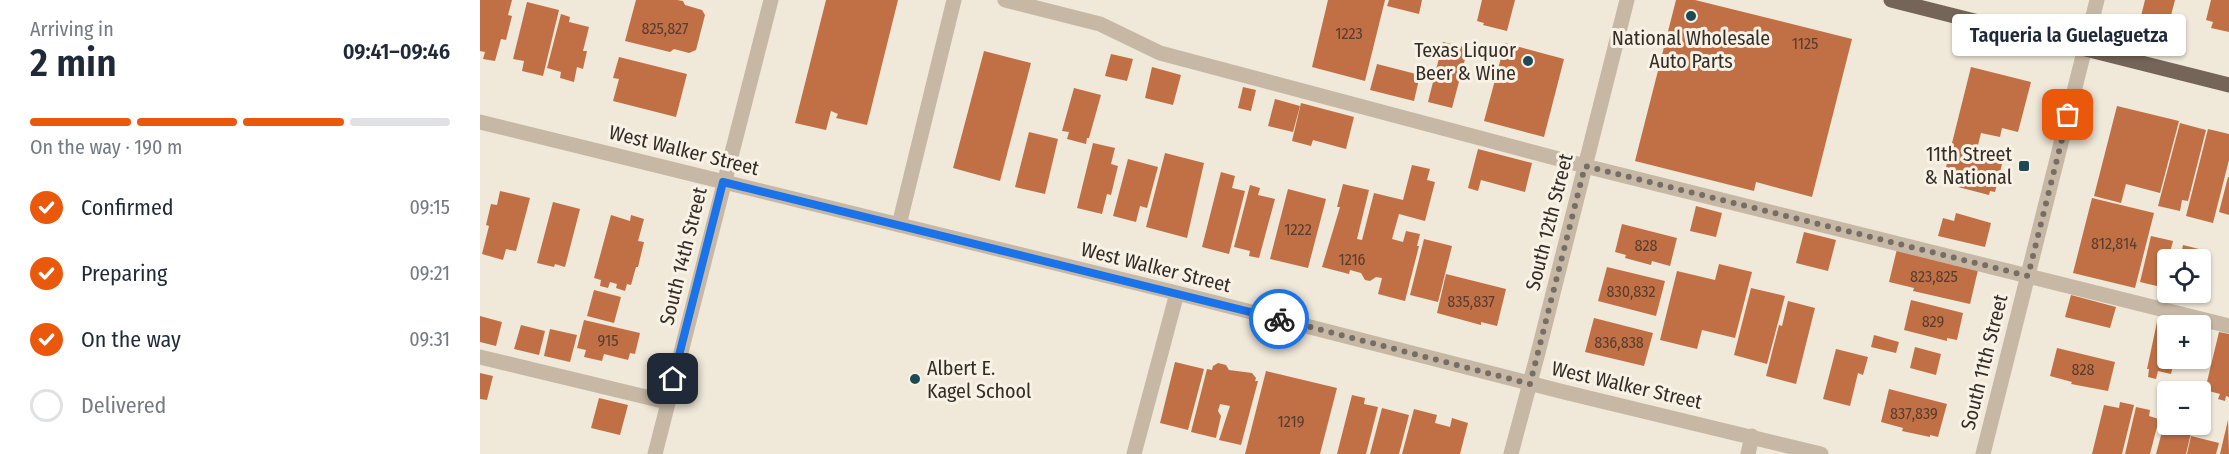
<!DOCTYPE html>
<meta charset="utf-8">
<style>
body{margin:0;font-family:"Fira Sans Condensed",sans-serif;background:#f2f2f3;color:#1f2937;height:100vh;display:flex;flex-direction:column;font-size:22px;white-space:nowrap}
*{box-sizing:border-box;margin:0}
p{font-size:20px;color:#747a83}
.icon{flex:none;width:33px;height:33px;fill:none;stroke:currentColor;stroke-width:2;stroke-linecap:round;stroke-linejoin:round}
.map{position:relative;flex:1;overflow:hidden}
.side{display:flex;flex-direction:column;background:#fff;width:480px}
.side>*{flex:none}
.tools{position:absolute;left:1677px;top:249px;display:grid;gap:12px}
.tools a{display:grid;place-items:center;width:54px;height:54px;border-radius:6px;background:#fff;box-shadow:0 2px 4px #0004;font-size:30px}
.pin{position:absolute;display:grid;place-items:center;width:51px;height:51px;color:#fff;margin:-26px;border-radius:12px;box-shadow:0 3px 9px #0006}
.courier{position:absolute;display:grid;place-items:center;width:60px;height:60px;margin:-30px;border:4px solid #1a73e8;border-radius:50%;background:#fff;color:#222;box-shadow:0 2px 8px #0007}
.bubble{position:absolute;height:42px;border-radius:6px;background:#fff;box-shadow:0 2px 4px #0004;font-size:20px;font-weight:600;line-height:42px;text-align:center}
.overview em{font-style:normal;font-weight:600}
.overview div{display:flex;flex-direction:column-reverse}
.overview{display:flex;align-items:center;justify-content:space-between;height:102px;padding:0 30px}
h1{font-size:39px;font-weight:600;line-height:45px}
.bar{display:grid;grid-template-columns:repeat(4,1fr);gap:9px 6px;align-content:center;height:72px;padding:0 30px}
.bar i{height:8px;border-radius:4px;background:#e0e1e3}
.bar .active{background:#ea580c}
.bar p{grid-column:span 4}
ol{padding:0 30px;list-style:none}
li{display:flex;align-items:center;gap:18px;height:66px}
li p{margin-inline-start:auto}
li .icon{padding:6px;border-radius:50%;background:#ea580c;color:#fff;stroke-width:4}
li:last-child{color:#747a83}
li i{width:33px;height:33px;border:3px solid #e0e1e3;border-radius:50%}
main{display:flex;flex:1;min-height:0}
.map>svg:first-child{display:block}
.building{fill:#c17046}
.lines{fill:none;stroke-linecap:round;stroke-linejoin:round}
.minor{stroke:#c7b8a6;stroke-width:15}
.major{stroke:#756558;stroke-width:15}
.done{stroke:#766e65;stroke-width:6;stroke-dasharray:0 10.8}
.route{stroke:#1a73e8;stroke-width:8}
.poi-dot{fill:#1e4a53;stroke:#f8f1e5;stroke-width:2}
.labels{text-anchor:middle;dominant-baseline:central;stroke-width:6;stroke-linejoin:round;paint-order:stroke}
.number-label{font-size:16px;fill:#573d2e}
.poi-label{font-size:20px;fill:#342c26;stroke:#f8f1e5;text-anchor:end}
.street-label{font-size:20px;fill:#342c26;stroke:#f8f1e5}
</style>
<main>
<section class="side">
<div class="overview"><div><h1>2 min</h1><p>Arriving in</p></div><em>09:41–09:46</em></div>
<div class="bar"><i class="active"></i><i class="active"></i><i class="active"></i><i></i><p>On the way · 190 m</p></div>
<ol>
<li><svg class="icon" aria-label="check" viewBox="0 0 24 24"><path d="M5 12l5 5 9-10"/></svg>Confirmed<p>09:15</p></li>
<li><svg class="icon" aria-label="check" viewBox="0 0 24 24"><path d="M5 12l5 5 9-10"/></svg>Preparing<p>09:21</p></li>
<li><svg class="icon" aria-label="check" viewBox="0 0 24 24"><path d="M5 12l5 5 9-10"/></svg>On the way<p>09:31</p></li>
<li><i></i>Delivered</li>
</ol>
</section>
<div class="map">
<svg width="1749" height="454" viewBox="0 0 1749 454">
<rect width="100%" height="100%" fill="#f0e8d9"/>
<!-- building -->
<path class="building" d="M0,0H32L28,15L32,16L26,40L21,39L15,61L3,59L5,52L0,51Z
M156,0H197L203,1L205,5L222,10L225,15L216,50L209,53L194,49L190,52L145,41Z
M346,0H418L387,125L356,118L358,114L351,111L346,130L315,123Z
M848,0H905L885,81L832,67Z
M909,0H942L939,14L907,6Z
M1002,0H1035L1027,31L1003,25L1004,23L997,21Z
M1196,0H1215L1372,39L1332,197L1276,182L1274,191L1155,161Z
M1665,0H1695L1689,23L1661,16Z
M1731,0H1749V32L1731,28L1733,22L1726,20Z
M47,2L79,10L63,76L42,71L44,61L33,59Z
M81,14L90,17L89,22L109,27L103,51H107L103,69L97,67L94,82L80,78L81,72L67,68Z
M963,42L988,48L972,108L948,102Z
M1025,43L1084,59L1064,137L1004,121Z
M504,51L551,63L520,181L473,168Z
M631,54L653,59L647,81L625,76Z
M139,57L207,74L196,117L133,101L139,79L133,78Z
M897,64L940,75L934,101L890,90Z
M672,67L701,75L693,105L665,98Z
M1491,67L1551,82L1538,132L1522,128L1520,137L1501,133L1495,157L1522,164L1515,192L1510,191L1509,195L1478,187L1479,183L1475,182L1474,186L1466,184L1467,180L1463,179Z
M763,87L776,90L771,111L758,108Z
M594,88L621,95L609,138H607L606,144L587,139L589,132L582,131Z
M795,99L820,106L813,132L788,126Z
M821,103L874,117L866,149L833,140L831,146L812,141Z
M1637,106L1699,121L1680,193L1646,184L1641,203L1614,196Z
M1700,123L1726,130L1708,201L1702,200L1700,211L1678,206Z
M1728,129L1749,134V160L1733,223L1706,216Z
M549,132L578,139L565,194L535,187Z
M613,143L635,148L631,164L638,166L631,195L627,194L622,214L597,208Z
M998,149L1052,163L1045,192L1001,180L998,191L988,188Z
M685,153L724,163L707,238L666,227Z
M648,159L678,167L667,208L660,206L656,222L633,216Z
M932,165L950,169L947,180L955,182L945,221L919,214L912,239L923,242L926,231L940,234L937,246H939L925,301L898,294L902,278L896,277L890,281L885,280L881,273L870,270L869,274L842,267L860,207H857L863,184L889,190L877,239L882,240L894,193L923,200Z
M741,172L755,176L752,188L765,191L749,254L722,247Z
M1748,177H1749V215L1739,212Z
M770,185L780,188L778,195L795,199L779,258L769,256L770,251L754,247Z
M808,189L846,199L828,268L790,259Z
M20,191L50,198L36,251L26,249L23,260L2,254L9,226L6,225L11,204L17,205Z
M1612,198L1674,213L1655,288L1593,273Z
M73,202L100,209L85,267L75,264L74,267L57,263Z
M1216,206L1242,213L1236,237L1210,231Z
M1476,213L1511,223L1505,247L1458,236L1463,218L1474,221Z
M131,215L150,221L151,215L164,219L158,241L164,242L158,267H156L151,285L147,284L145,291L136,288L137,284L130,282L128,288L120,286L121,280L114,278Z
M1142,224L1197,238L1190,266L1172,261L1171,265L1145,258L1146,255L1135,252Z
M1324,232L1356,240L1348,271L1316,263Z
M1671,236L1693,241L1681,287L1660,282Z
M944,239L972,246L958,302L930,295Z
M1703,245L1727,251L1721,273L1720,260H1700Z
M1417,249L1498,270L1490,304L1433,291L1434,288L1409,282Z
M1239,264L1272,272L1255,338L1222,330L1217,349L1180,340L1197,271L1235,280Z
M1127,267L1185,281L1176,316L1118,301Z
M966,274L1026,289L1017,326L1001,322V325L957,313Z
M1271,288L1305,296L1287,364L1254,355Z
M114,290L141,297L134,323L107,316Z
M1692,292H1716L1715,299Z
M1591,295L1636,307L1630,328L1585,317Z
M1431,300L1483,313L1477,340L1467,338V341L1424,330Z
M1308,301L1335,308L1316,384L1286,376L1299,325L1302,326Z
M0,316L22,322L16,346L0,342Z
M1114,318L1173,333L1164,366L1105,352Z
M104,320L160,333L155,354L150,353L148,360L124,354L122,361L104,357L106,350L97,348Z
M1677,322L1688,325V358H1695L1691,374L1678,371L1676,379L1668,377L1669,369H1667Z
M41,325L65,331L59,355L34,349Z
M70,329L97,335L90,362L64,356Z
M1739,332L1749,334V397L1746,396L1745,401L1738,399L1740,394L1725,390Z
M1394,335L1419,342L1416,353L1391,347Z
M1435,347L1461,354L1456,375L1430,368Z
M1577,348L1635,362L1628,391L1591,384L1592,382L1570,376Z
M1356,349L1388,357L1383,375L1378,373L1370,406L1343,399Z
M695,362L724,369L708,430L680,423Z
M738,363L746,365L749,370L772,373L776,378L775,381H778L761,445L739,440L750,406L740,404L738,411L741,416L736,438L711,432L727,369L732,370L733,366Z
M786,371L857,388L840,454H765Z
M0,373L13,376L7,400L0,399Z
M1409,389L1467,404L1458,437L1450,435V437L1422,431L1423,428L1401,422Z
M872,395L885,398L884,404L898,407L886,454H857Z
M119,398L148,405L140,435L111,428Z
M1640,402L1654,405L1642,454H1612L1624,405L1639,408Z
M1656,407L1670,410L1669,416L1679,419L1670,454H1645Z
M902,408L929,415L919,454H890Z
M934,409L957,415L955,423L970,427L972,418L988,423L980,454H922Z
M1687,413L1688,424H1702L1701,430L1711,433L1706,454H1676Z
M1748,420L1749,454H1740Z
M1711,436L1739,443L1736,454H1707Z"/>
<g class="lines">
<!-- minor -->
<path class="minor" d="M525,0L620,24L680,53L1105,166L1749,326
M0,122L697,293L1084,392L1341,454
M419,225L474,0
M0,357L187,402
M175,454L291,0
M654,454L697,293
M1031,454L1059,349L1147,0
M1268,454L1272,436
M1503,454L1617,0"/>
<!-- major -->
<path class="major" d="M1411,0L1749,85"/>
</g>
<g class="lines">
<!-- done -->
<path class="done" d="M799,319L1050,384L1105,166L1548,276L1588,115"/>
<!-- route -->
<path class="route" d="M193,379L243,182L799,319"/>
</g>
<!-- markers -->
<g class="poi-dot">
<circle cx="1211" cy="16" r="6"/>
<circle cx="1048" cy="61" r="6"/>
<rect x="1538" y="160" width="12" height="12" rx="3"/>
<circle cx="435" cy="379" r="6"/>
</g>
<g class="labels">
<!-- number labels -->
<g class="number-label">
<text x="185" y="28">825,827</text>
<text x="869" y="33">1223</text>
<text x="1325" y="43">1125</text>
<text x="818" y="229">1222</text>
<text x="1634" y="243">812,814</text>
<text x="1166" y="245">828</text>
<text x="872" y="259">1216</text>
<text x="1454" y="276">823,825</text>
<text x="1151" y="291">830,832</text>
<text x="991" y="301">835,837</text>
<text x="1453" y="321">829</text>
<text x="128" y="340">915</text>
<text x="1139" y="342">836,838</text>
<text x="1603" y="369">828</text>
<text x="1434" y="413">837,839</text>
<text x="811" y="421">1219</text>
</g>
<!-- poi labels -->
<g class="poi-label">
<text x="1211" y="38" text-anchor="middle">National Wholesale<tspan x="1211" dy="23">Auto Parts</tspan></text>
<text x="1036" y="50">Texas Liquor<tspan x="1036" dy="23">Beer &amp; Wine</tspan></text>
<text x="1532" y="154">11th Street<tspan x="1532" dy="23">&amp; National</tspan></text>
<text x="447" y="368" text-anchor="start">Albert E.<tspan x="447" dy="23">Kagel School</tspan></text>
</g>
<!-- street labels -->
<g class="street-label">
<text transform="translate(204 150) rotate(14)">West Walker Street</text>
<text transform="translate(1069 222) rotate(-76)">South 12th Street</text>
<text transform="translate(203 256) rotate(-76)">South 14th Street</text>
<text transform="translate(676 267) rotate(14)">West Walker Street</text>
<text transform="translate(1504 362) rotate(-76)">South 11th Street</text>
<text transform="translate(1147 385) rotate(13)">West Walker Street</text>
</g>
</g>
</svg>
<div class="tools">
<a><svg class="icon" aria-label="locate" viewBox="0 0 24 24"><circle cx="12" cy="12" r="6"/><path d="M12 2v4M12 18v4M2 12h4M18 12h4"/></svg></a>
<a>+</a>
<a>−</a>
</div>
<div class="pin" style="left:1588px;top:115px;background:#ea580c"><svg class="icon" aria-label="bag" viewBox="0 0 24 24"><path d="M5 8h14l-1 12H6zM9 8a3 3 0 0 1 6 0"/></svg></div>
<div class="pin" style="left:193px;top:379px;background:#1f2937"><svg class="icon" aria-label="home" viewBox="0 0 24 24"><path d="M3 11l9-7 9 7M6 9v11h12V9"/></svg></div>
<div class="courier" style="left:799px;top:319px"><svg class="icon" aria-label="bike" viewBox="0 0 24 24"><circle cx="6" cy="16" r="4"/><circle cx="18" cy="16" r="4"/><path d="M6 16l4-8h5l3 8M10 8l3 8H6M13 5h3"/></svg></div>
<div class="bubble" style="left:1472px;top:14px;width:234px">Taqueria la Guelaguetza</div>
</div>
</main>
